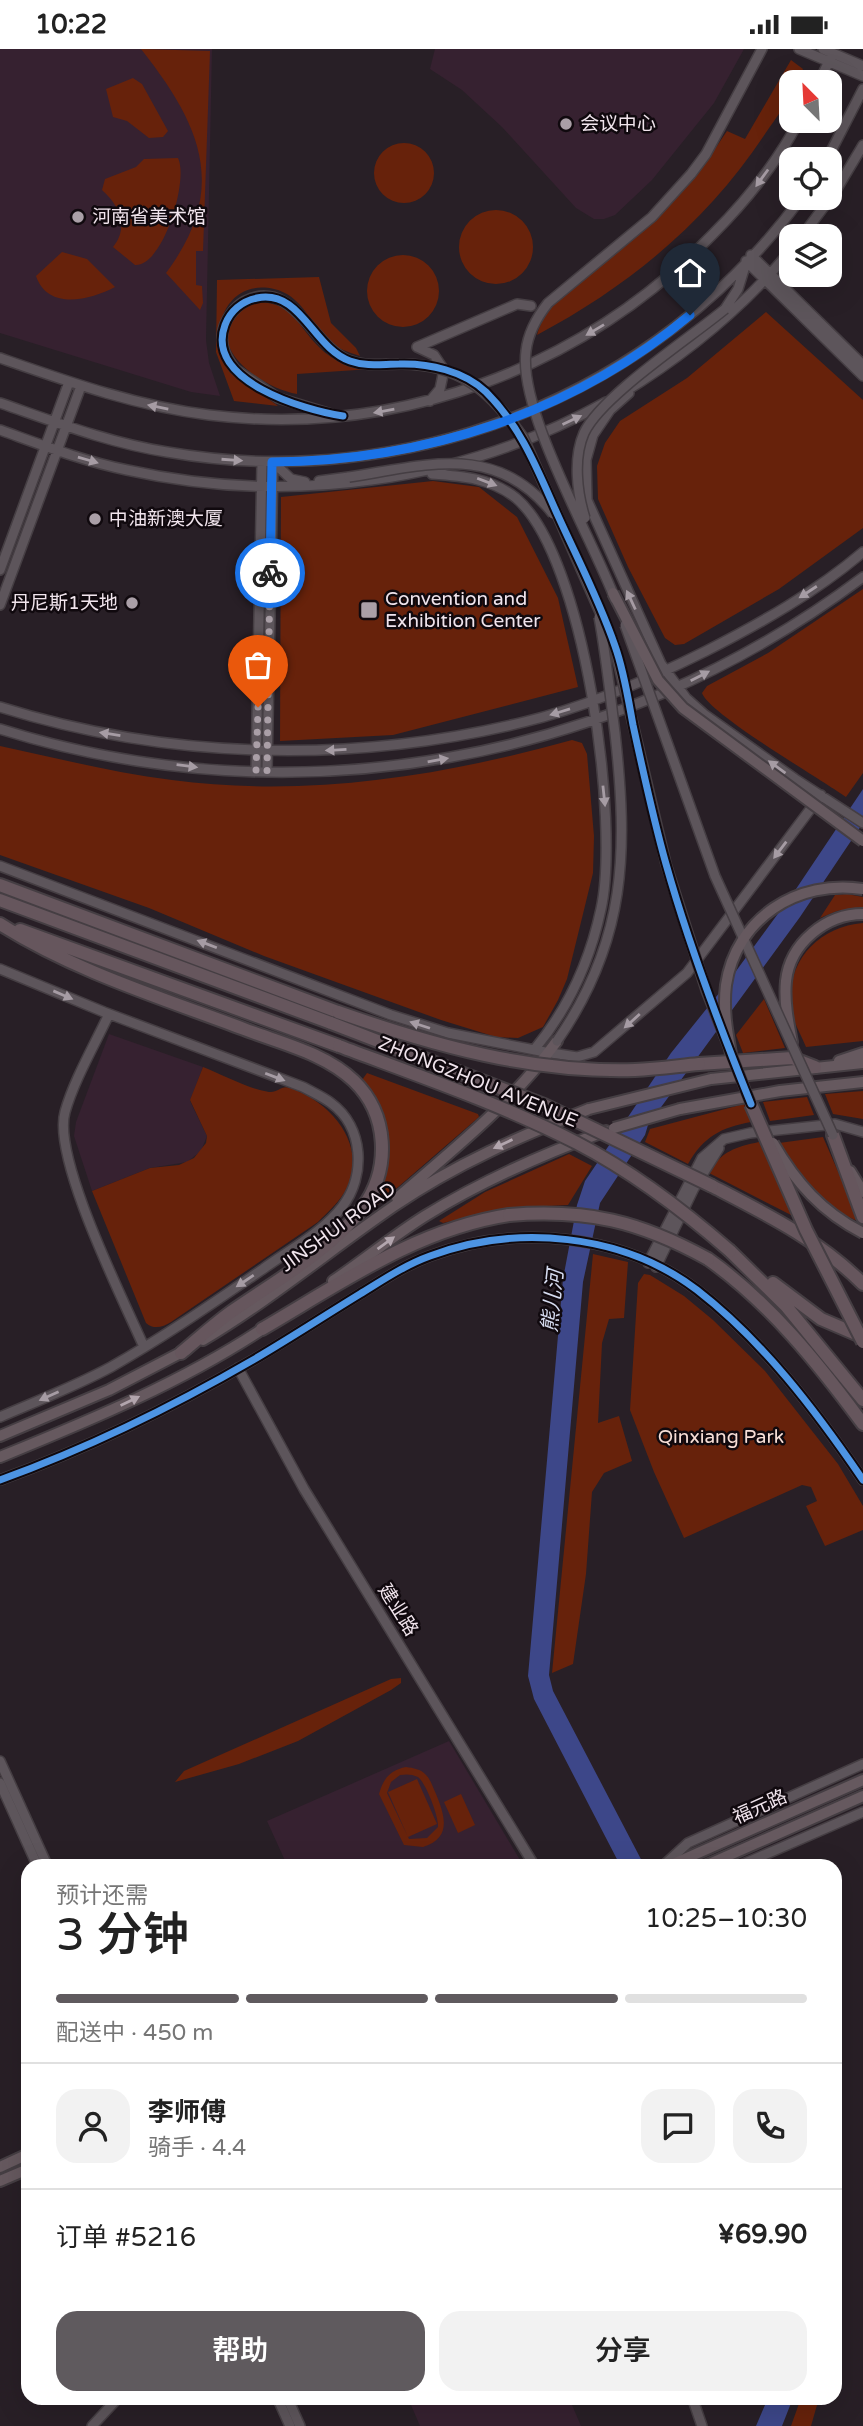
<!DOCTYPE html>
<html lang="zh">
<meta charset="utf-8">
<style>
body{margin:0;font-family:"Varela Round","Noto Sans SC",sans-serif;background:#f2f2f2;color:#222;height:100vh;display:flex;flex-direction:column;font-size:26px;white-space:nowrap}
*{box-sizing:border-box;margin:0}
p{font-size:23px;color:#767676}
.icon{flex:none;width:38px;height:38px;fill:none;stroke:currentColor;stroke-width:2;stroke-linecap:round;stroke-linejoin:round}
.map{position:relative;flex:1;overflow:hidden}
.sheet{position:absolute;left:21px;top:1810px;width:821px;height:546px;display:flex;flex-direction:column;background:#fff;border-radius:21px;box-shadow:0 7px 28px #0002}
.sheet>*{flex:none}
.needle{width:46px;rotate:336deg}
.tools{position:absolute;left:779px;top:21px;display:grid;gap:14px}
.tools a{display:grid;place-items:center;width:63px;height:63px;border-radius:14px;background:#fff;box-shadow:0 7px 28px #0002;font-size:35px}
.pin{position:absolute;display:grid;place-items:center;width:60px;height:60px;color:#fff;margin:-72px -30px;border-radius:50% 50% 50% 0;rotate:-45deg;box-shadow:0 0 7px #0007}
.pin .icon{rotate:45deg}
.courier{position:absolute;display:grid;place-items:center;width:70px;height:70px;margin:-35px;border:5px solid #1a73e8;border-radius:50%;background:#fff;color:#222;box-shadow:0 2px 9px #0007}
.overview em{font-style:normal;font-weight:600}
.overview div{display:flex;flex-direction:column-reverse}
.overview{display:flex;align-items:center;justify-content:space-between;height:119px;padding:0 35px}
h1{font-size:46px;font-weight:600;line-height:52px}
.bar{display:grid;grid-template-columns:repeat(4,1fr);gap:10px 7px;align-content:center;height:84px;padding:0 35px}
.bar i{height:9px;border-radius:5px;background:#e0e0e0}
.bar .on{background:#5f5a5e}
.bar p{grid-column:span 4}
.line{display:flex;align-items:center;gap:18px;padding:0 35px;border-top:2px solid #e0e0e0}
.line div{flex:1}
.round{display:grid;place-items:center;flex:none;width:74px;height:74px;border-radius:21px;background:#f2f2f2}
.button{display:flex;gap:14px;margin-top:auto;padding:14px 35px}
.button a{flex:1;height:80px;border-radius:21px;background:#5f5a5e;color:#fff;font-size:28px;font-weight:600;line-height:80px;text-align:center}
.button a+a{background:#f2f2f2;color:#222}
.status{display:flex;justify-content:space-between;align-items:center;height:49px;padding:0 35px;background:#fff;direction:ltr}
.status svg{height:19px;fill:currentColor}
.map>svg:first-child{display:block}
.built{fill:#362130}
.green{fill:#67220b;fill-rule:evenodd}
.water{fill:#3d4789}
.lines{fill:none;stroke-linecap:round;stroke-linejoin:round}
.minor-casing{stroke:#453e43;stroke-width:12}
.major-casing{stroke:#453e43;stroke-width:14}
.highway-casing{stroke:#453e43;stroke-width:16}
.minor{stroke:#5d555b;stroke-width:9}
.major{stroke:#66595f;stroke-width:10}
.highway{stroke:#66565d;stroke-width:12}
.minor-bridge-casing{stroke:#453e43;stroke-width:12;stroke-linecap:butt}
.major-bridge-casing{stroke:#453e43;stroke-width:14;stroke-linecap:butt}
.highway-bridge-casing{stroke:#453e43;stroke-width:16;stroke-linecap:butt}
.minor-bridge{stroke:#5d555b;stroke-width:9}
.major-bridge{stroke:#66595f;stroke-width:10}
.highway-bridge{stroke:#66565d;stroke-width:12}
.cycleway-casing{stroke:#10090e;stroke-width:11}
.cycleway{stroke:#4d94e3;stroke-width:7}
.oneway{fill:#a69ca4}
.oneway2{fill:#b2a5ad}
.done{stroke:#aa9fa7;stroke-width:7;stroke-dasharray:0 12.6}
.route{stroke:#1a73e8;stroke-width:9}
.poi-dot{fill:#aa9fa7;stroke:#10090e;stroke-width:2.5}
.labels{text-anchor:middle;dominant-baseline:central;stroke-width:5;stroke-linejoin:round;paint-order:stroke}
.poi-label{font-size:19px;fill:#f0e4ec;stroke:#10090e;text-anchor:start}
.street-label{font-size:19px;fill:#f0e4ec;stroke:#10090e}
.park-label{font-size:19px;fill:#f7ded6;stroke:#10090e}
.water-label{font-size:21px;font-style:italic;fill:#d5dbef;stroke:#10090e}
</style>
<div class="status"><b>10:22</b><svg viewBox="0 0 49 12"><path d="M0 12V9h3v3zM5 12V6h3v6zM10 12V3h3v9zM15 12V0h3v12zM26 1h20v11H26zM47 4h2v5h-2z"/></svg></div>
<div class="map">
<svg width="863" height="2377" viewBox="0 0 863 2377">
<rect width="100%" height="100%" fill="#281f26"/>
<!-- built -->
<path class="built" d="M0,0H212L206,291L209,314L220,347L191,343L0,284Z
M435,0H744L714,54L652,131L615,166L604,170H594L576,159L502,78L462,41L430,20Z
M109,985L203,1018L190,1052L207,1087L201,1102L187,1113L150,1119L92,1142L74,1087L76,1073Z
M449,1692L523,1816H287L267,1772Z
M408,2349H569L581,2377H420Z"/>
<!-- green -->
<path class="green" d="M141,0L210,2L203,202H196V236L202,237L203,254L200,261L166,224C230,138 200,75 141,0Z
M791,11L803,20L796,33H791C791,52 775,70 765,85C707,173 629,237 537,286C547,245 609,215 639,185C672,153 702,121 727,82L745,90Z
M133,29L142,35L168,82L163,88L149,89L127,72L113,68L106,40Z
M374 124a30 30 0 1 1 60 0a30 30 0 1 1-60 0Z
M178,109C189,131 163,218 135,216L113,198C129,178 120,157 102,141L105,130L136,118L144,110Z
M459 198a37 37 0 1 1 74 0a37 37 0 1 1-74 0Z
M62,203L87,210L115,238C90,251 48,262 36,227Z
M367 242a36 36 0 1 1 72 0a36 36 0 1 1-72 0Z
M319,228L331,274L356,299L360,307C348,303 335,299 327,290C309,272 301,246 274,240C227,229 206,282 228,318C235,330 266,347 278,357L234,352L216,303L217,231Z
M255,253C295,253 295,275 320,299C333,313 353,316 371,320L297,325V345C254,337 189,285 255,253Z
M766,263L863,351V479L779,540L684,595L675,596L665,589L628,518L598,450L597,417L605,394L620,372L687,329Z
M433,432L479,438L517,468L558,549L578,638L393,686L280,692L281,448Z
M863,540V724L846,748C822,731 709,665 702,644L707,637L768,604Z
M572,691L582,694L587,705L594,787L593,824L582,869L567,930L558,951L543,978L518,989L496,988L441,971L264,907L149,859L0,806V697C57,709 114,724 172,731C307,749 443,727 572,691Z
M847,845L863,848V858L837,862L820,869L835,846Z
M863,874V992L806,998C802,988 796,978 793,968C781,919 814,878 863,874Z
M764,950L785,999L743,1004L736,986Z
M203,1018C221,1025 251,1041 269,1043C278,1044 281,1036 290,1039C332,1053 371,1099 344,1144C337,1155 327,1164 318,1173L171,1273C163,1278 154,1281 146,1274L92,1142L150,1119L179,1116L194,1109L206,1094L207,1087L190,1051Z
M367,1024L478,1065L479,1068L375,1158L368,1159C400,1114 393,1073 362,1031Z
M863,1042V1070L833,1065L825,1045Z
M807,1048L814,1066L770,1072L763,1053Z
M744,1055L751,1073C722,1078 703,1088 688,1115L645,1093L650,1080Z
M823,1088L860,1173C825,1160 797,1126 779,1094Z
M759,1093L793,1167L709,1124C721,1102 736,1098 759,1093Z
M569,1105L592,1117L568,1156L508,1159L443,1174L439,1172L485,1143Z
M593,1205L628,1213L624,1269L609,1270L602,1294L598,1374L619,1367L632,1412L604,1424L592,1443L586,1525L573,1615L552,1624Z
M644,1225L650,1226L684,1247L713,1271L765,1322L838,1415L863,1457V1481L825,1497L806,1457L817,1452L811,1438L802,1436L684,1489L654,1423L630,1361L638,1234Z
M401,1629V1634L391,1641L298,1692L239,1715L175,1733L184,1722L391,1630Z
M406,1718C413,1719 421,1720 426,1726C431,1731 433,1739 436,1745C445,1767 452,1789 423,1798L404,1796L379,1745C383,1730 390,1721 406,1718ZM400,1726C406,1725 412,1725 418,1728C426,1734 439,1768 438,1778L427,1789L409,1790L387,1744L391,1733Z
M417,1730L437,1775L408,1788L388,1743Z
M461,1745L475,1776L458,1784L444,1753Z
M801,2349H819L811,2377H791Z"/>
<!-- water -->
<path class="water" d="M863,740V774L800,868L648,1076L645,1086L600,1154L583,1233L549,1626L553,1642L644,1816H620L534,1650L528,1627L563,1230L577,1156L585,1132L671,1004L728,933L796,840Z
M768,2349H793L782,2377H756Z"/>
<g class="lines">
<defs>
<path id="minor" d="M799,0L863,27
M823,0L863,17
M819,33L831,8
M827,110L863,40
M691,125L706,105L762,0
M802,187L835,143L863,96
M751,206L863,316
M746,212L863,327
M725,260L738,240L746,214
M417,298L517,255L531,257
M417,298L434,306L444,321L440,340L430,352
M0,309C69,333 136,357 209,366C396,389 582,320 713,185C746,152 777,113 799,72
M235,320L278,349L331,365
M629,344L610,361L593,386L586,411L587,451L661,615L686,649L705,666L795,730L863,774
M621,345C685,306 743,259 791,201
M0,354C55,373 109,394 167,403C407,445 657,346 801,149
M0,381C42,396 83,412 127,421C290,457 460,434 606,353
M273,413L291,430L305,433
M432,425C462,427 491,429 516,449C585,507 620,774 601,860C590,912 568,960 534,1001
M319,432L349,428
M0,521L69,333
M0,556L81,337
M0,658C169,711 352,715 524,673C587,658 648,631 706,602C761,574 816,543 863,503
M0,680C295,773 617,713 863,528
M256,722L262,413
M267,722L273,413
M0,817L391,966L448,984L545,1003L577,1008L594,1003L687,924L821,746
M0,920L104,963L303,1038C312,1043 323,1048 331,1054C364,1078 366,1127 342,1158C322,1184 289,1201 263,1220C213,1254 164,1288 111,1318C76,1337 37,1352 0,1368
M109,965C95,995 74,1031 65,1063C52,1109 123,1250 144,1298
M648,1214L702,1109L724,1090L750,1084L835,1075L863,1083
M656,1218L694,1139L719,1099
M238,1319L304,1440L534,1816
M0,1431C88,1399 172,1358 253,1311C289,1290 324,1267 360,1245C383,1231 405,1216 430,1207C516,1175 622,1184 697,1241C763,1292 816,1362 863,1431
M0,1712L47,1816
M0,1734L37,1816
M664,1816L688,1794L863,1715
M741,1816L863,1763
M277,2348L290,2377
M287,2348L300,2377
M692,2348L702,2377
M92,2377L119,2348"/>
<path id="major" d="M792,993C788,973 784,952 786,932C790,894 826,865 863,865
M839,1012L863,1004
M711,1030L863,1014
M680,1060L780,1042L863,1033
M850,1122L863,1143
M397,1149C454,1100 513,1053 557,992
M333,1232C364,1211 393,1187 425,1167C482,1132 543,1105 606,1082
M203,1291C270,1251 330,1201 394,1157C455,1115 521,1087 589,1060
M0,1387L109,1341L186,1301
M0,1408C91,1371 185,1332 267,1277
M671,1816L863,1731
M707,1816L863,1747
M0,2118L28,2105
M0,2132L28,2120"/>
<path id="highway" d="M0,836L338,963
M0,851L331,974
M0,875C74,922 162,949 244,980C280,994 325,1004 354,1032C388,1065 391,1119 363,1158C332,1201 274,1233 231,1263C213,1276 198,1290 181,1304
M20,881L339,997
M699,1015L792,1009L815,1018
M833,1086L863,1168
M712,1137C766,1165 819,1191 863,1235
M730,1202L786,1257L863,1351
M708,1210C770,1254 818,1314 863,1375
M773,1234L821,1270L863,1288
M262,1280C341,1234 417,1180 509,1166"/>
</defs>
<!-- minor casing -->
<use href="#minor" class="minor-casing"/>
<!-- major casing -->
<use href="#major" class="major-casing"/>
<!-- highway casing -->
<use href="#highway" class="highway-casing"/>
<!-- minor -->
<use href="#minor" class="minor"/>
<!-- major -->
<use href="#major" class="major"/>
<!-- highway -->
<use href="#highway" class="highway"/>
<defs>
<path id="minor-bridge" d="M235,320C226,308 220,297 223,281C226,269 235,258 245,252C292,228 313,297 348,311C366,318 383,315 401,315C460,315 490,342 523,388L614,595L666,815L706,941L751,1055
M349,428C427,416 497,393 553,465
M585,469C577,444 573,409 584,384C601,347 690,289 725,260
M615,550C592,489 518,362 526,302C528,284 537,268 548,254L652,168L691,125
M625,576L715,827L833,1086
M557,992C627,891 628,802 615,684C610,645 606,606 599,568"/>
<path id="major-bridge" d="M613,544L658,631L683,659L863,792
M731,1005C727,982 723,960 726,936C736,869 798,830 863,840
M589,1060L711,1030
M614,1079L680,1060
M773,1094C796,1134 822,1163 863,1184"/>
<path id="highway-bridge" d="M338,963C435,997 532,1024 635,1021C657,1020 678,1017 699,1015
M331,974L544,1056L712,1137
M339,997C419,1027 501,1055 577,1094C633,1123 683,1161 730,1202
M751,1055L806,1181L863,1293
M509,1166C588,1160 639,1172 708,1210"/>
</defs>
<!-- minor-bridge casing -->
<use href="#minor-bridge" class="minor-bridge-casing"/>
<!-- major-bridge casing -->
<use href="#major-bridge" class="major-bridge-casing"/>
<!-- highway-bridge casing -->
<use href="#highway-bridge" class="highway-bridge-casing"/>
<!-- minor-bridge -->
<use href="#minor-bridge" class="minor-bridge"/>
<!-- major-bridge -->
<use href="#major-bridge" class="major-bridge"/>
<!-- highway-bridge -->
<use href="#highway-bridge" class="highway-bridge"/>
<defs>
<path id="cycleway" d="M343,367C304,361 204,332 225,276C230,262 242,252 257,249C301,240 313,299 350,312C367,318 382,315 399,315C429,314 464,322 486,343C520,377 536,417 555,460C575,505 599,550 615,597C624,622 628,649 633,676C643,722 653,769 666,815C689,897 719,976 751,1055
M0,1431C88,1399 172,1358 253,1311C289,1290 324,1267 360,1245C383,1231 405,1216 430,1207C516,1175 622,1184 697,1241C763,1292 816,1362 863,1431"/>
</defs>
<!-- cycleway casing -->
<use href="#cycleway" class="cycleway-casing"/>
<!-- cycleway -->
<use href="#cycleway" class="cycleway"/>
</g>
<!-- one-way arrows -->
<defs><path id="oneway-solid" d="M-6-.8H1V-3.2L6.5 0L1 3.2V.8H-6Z" transform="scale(1.75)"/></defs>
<g class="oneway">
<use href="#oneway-solid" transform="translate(762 129) rotate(126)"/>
<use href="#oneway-solid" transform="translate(595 281) rotate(149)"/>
<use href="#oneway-solid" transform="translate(158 358) rotate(-169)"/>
<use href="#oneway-solid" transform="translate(384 362) rotate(170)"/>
<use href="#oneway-solid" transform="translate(572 371) rotate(-25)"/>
<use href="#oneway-solid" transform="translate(88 411) rotate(16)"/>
<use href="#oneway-solid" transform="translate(232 411) rotate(4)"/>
<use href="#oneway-solid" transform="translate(487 433) rotate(21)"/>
<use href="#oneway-solid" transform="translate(808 543) rotate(147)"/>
<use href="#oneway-solid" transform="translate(631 551) rotate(-115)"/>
<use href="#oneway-solid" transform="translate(700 627) rotate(-27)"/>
<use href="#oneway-solid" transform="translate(560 663) rotate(163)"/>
<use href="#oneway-solid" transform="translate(110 685) rotate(-171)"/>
<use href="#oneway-solid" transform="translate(336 701) rotate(177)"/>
<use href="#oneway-solid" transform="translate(438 711) rotate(-10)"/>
<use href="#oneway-solid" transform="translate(187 717) rotate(7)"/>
<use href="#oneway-solid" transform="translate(777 718) rotate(-144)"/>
<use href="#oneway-solid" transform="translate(604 747) rotate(84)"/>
<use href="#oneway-solid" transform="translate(780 801) rotate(127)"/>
<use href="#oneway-solid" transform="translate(207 895) rotate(-159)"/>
<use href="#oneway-solid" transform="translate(63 946) rotate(23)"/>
<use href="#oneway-solid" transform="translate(632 972) rotate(138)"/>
<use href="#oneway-solid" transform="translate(420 976) rotate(-162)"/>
<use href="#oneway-solid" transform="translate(275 1028) rotate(21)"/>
<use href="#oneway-solid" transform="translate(245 1232) rotate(146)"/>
<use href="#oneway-solid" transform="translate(49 1347) rotate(156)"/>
</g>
<g class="oneway2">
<use href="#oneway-solid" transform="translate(503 1095) rotate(155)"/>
<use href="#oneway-solid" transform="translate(386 1194) rotate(-36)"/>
<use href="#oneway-solid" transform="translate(130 1352) rotate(-26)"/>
</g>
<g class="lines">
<!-- done -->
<path class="done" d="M258,658L256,722H267L270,524"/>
<!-- route -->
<path class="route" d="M270,524L272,413C424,412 573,364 690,266"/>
</g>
<!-- markers -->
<g class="poi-dot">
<circle cx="566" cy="75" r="7"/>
<circle cx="78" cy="168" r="7"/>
<circle cx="95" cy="470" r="7"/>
<circle cx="132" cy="554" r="7"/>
<rect x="360" y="552" width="18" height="18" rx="3.5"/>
</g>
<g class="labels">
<!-- poi labels -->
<g class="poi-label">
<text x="580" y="75">会议中心</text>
<text x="92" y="168">河南省美术馆</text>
<text x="109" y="470">中油新澳大厦</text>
<text x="385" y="550">Convention and<tspan x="385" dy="22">Exhibition Center</tspan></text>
<text x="118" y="554" text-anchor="end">丹尼斯1天地</text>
</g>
<!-- street labels -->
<g class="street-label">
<text transform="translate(478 1033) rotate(22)">ZHONGZHOU AVENUE</text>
<text transform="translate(338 1178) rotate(-36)">JINSHUI ROAD</text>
<text transform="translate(398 1561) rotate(58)">建业路</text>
<text transform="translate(760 1758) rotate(-24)">福元路</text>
</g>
<!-- park labels -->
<g class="park-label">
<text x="721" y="1388">Qinxiang Park</text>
</g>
<!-- water labels -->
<g class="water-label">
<text transform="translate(553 1252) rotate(-84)">熊儿河</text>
</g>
</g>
</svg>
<div class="tools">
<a><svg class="needle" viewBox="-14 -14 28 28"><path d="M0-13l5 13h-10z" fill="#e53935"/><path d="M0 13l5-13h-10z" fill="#767676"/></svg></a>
<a><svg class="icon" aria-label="locate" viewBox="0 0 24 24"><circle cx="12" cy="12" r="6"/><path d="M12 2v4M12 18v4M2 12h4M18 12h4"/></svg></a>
<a><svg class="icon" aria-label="layers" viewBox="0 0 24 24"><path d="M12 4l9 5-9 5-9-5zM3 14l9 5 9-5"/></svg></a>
</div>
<div class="pin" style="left:258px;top:658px;background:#ea580c"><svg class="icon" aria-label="bag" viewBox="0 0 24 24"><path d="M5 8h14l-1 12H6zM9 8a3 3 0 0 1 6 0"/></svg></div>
<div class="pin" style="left:690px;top:266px;background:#1f2937"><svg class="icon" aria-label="home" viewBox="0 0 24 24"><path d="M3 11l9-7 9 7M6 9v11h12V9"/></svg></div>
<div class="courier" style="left:270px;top:524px"><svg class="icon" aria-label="bike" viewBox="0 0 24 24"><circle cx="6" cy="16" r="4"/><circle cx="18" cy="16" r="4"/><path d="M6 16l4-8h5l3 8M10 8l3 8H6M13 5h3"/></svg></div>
<section class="sheet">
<div class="overview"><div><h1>3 分钟</h1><p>预计还需</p></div><em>10:25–10:30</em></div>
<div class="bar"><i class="on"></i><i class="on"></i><i class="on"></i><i></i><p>配送中 · 450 m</p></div>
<div class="line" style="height:126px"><a class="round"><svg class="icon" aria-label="person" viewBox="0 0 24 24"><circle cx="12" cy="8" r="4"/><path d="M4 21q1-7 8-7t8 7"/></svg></a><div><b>李师傅</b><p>骑手 · 4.4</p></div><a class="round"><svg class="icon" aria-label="chat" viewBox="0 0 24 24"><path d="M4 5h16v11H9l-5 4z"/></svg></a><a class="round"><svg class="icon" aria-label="phone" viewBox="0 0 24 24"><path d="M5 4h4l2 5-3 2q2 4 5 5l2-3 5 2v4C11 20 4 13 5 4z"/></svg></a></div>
<div class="line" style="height:91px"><div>订单 #5216</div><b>¥69.90</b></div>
<div class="button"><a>帮助</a><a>分享</a></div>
</section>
</div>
